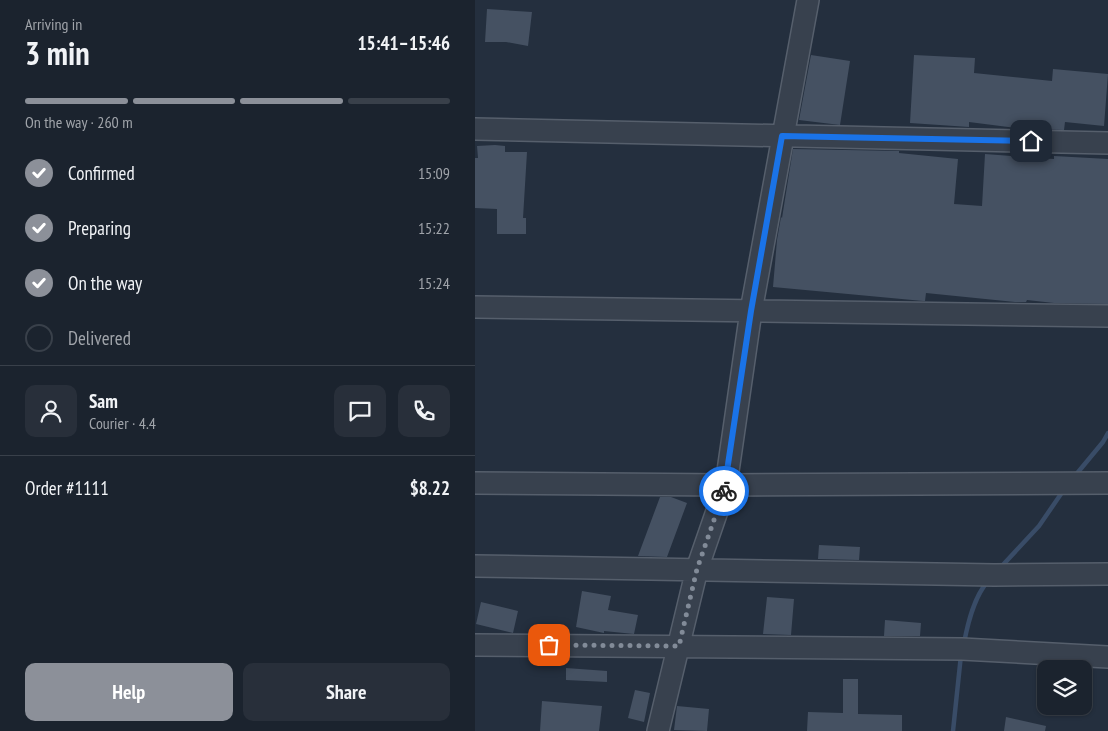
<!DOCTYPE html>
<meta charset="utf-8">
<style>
body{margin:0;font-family:"PT Sans Narrow",sans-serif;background:#282f3a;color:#f1f3f6;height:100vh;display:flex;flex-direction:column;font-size:19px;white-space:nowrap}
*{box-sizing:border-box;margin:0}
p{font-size:16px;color:#a0a4aa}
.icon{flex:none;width:28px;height:28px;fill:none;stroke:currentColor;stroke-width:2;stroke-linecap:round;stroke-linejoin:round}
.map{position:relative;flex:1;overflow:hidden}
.drawer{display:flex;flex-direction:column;background:#1b232e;width:475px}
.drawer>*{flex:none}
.controls{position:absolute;left:562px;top:660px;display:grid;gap:10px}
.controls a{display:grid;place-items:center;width:55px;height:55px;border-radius:10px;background:#1b232e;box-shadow:0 1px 4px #0004,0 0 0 1px #39404a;font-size:25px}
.pin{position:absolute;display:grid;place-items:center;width:42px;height:42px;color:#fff;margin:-21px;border-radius:10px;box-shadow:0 2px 8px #0006}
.courier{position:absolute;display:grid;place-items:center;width:50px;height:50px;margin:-25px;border:4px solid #1a73e8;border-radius:50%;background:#fff;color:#222;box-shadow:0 1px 6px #0007}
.summary em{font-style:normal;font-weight:800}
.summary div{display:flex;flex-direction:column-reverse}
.summary{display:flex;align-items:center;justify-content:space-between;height:85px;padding:0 25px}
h1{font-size:32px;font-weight:800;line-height:38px}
.bar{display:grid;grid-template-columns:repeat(4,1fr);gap:8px 5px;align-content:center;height:60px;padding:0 25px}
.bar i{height:6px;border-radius:4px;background:#39404a}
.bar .on{background:#8c9099}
.bar p{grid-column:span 4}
.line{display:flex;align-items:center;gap:12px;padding:0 25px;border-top:1px solid #39404a}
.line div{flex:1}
.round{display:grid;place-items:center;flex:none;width:52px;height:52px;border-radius:10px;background:#282f3a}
ol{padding:0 25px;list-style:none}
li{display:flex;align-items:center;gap:15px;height:55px}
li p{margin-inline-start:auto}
li .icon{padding:5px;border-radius:50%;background:#8c9099;color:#fff;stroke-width:4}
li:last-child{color:#a0a4aa}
li i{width:28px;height:28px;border:2px solid #39404a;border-radius:50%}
.primary-button{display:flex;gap:10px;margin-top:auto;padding:10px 25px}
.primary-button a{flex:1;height:58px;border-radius:10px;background:#8c9099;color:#fff;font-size:20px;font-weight:800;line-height:58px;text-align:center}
.primary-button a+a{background:#282f3a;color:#f1f3f6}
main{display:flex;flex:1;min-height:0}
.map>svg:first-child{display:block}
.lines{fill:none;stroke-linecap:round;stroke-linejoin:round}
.stream{stroke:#394c67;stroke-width:4.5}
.building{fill:#455162}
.minor-casing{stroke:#565f6c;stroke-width:24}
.minor{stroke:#38414e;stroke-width:21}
.done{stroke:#828b98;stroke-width:5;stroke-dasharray:0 9}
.route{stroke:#1a73e8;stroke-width:6}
</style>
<main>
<section class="drawer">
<div class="summary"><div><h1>3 min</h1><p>Arriving in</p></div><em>15:41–15:46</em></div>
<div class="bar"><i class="on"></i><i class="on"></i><i class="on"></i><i></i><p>On the way · 260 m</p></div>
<ol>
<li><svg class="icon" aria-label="check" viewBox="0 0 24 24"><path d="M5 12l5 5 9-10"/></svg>Confirmed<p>15:09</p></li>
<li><svg class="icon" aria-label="check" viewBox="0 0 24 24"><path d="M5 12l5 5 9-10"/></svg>Preparing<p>15:22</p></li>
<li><svg class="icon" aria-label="check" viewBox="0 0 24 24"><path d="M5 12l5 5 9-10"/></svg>On the way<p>15:24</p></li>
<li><i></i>Delivered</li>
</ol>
<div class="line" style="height:90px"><a class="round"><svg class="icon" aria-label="person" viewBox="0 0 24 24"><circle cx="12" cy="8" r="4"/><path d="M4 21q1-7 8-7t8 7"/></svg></a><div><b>Sam</b><p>Courier · 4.4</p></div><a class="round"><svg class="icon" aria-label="chat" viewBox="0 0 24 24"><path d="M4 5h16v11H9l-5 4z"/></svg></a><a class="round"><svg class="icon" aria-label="phone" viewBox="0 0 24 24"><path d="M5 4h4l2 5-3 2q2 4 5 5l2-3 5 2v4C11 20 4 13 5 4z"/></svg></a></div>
<div class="line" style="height:65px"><div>Order #1111</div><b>$8.22</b></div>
<div class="primary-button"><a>Help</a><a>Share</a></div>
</section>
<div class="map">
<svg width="633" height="731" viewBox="0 0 633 731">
<rect width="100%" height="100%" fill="#242f3e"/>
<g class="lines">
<!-- stream -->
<path class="stream" d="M599,477L628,442L633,433
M525,568L564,526L588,491
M489,643C493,622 499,597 513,581
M478,731L486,655"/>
</g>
<!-- building -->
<path class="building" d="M12,9L57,12L53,46L31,42H10Z
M336,55L375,61L365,125L324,120Z
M439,55L500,58L499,73L577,81L578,69L633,74L629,126L590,122L589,130L550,129L494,122V127L435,123Z
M20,145L30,146V152H52L48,218H51V234H22V209L0,208V158H3L2,146Z
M318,149L424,151V153L483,159L479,204L507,206L510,154L579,159V156L633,159V304L579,303L552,300L551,302H540L451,293L450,301H448L298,287L302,240L306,217L307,218Z
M185,497H196L212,503L192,557L163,556Z
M344,545L385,547L384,560L343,559Z
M107,591L136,596L133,610L163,615L159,634L129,631V633L101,627Z
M292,597L319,599L316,635L288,634Z
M6,602L43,611L38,633L1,624Z
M410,620L446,623L445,636H409Z
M91,668L132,671V682L91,680Z
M368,679H383V714L427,715V731H332L333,712L368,713Z
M160,690L175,693L169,722L153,718Z
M67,701L127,706L124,731H65Z
M202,706L234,709L232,731L199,730Z
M531,717L571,726L570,731H529Z"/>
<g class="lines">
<defs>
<path id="minor" d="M0,129L633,143
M0,307L633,316
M0,483L251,485L633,483
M0,566L519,575L633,574
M0,645L487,649L633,657
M183,731L222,569L251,485L276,311L333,0"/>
</defs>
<!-- minor casing -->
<use href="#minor" class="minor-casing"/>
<!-- minor -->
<use href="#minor" class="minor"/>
</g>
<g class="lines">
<!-- done -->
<path class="done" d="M74,645L204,646L222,569L249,491"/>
<!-- route -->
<path class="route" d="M249,491L276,311L307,136L556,141"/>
</g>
</svg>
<div class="controls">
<a><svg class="icon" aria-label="layers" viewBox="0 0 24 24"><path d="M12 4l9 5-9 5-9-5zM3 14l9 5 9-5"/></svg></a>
</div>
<div class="pin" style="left:74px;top:645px;background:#ea580c"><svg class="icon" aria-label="bag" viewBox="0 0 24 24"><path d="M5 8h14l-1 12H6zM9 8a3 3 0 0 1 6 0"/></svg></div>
<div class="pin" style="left:556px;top:141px;background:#1f2937"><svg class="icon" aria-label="home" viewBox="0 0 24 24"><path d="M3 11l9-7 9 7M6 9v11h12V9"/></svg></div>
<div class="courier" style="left:249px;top:491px"><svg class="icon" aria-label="bike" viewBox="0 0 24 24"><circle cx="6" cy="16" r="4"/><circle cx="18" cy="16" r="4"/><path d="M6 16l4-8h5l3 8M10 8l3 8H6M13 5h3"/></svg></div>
</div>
</main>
